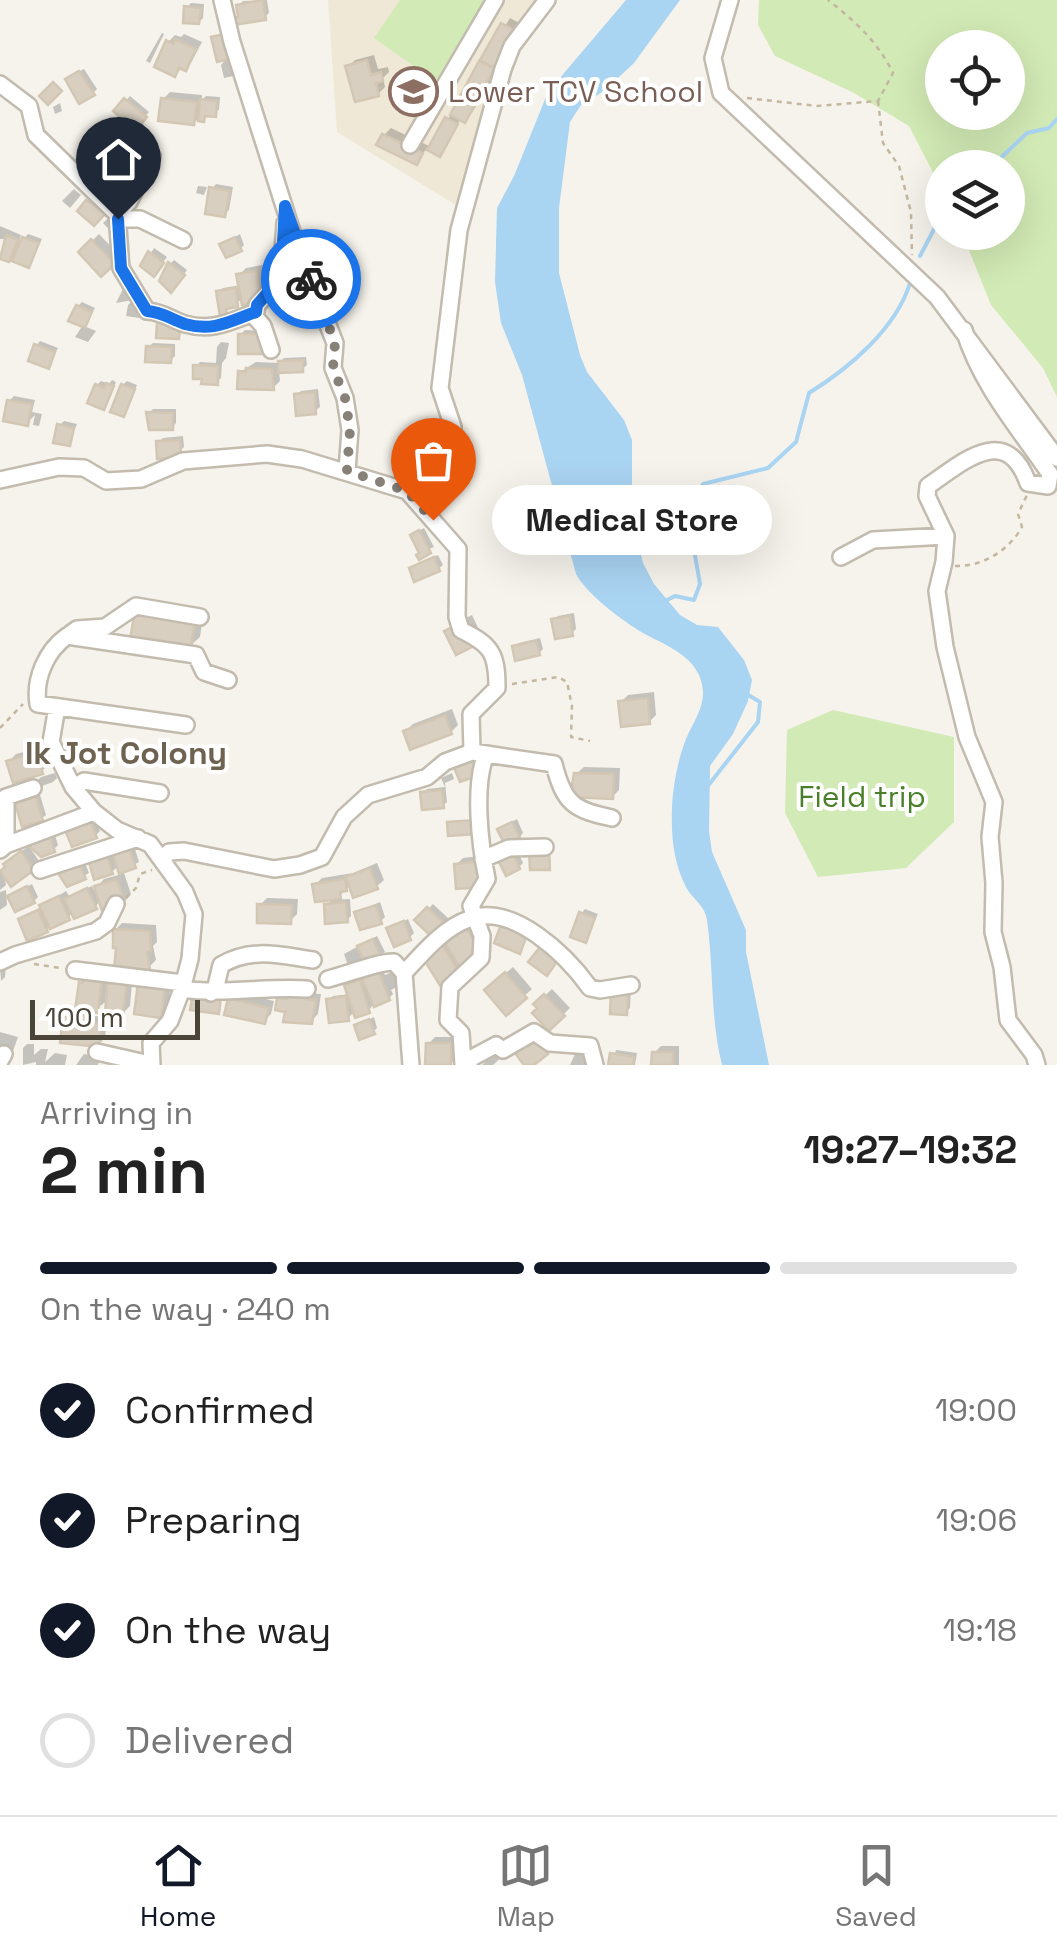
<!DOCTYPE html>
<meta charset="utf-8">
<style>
body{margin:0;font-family:"Space Grotesk",sans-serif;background:#f6f6f6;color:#222;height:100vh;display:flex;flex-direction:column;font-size:38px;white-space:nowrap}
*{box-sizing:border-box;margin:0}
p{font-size:32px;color:#767676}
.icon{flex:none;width:55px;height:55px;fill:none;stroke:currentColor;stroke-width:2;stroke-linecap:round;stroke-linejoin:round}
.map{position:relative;height:1065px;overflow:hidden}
.sheet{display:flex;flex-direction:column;background:#fff;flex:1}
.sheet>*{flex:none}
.controls{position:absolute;left:925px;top:30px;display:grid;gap:20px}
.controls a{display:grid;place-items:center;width:100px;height:100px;border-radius:50%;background:#fff;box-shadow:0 10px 40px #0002;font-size:50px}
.scale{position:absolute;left:30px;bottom:25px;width:170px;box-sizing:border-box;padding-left:10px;border:5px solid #4b4439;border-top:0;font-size:28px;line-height:35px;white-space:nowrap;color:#4b4439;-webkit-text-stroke:8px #fff;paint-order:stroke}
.pin{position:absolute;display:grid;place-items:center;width:85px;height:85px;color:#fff;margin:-102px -42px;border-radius:50% 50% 50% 0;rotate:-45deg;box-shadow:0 0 10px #0007}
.pin .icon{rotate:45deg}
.courier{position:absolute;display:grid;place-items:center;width:100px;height:100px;margin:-50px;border:8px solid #1a73e8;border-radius:50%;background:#fff;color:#222;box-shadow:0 2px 12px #0007}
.bubble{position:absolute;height:70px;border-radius:35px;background:#fff;box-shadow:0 10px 40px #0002;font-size:32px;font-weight:600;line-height:70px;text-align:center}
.headline em{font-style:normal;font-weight:600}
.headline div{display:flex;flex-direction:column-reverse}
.headline{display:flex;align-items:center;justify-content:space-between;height:170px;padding:0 40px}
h1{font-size:65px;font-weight:600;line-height:75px}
.bar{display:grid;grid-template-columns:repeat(4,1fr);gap:15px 10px;align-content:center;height:120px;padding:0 40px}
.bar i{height:12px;border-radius:8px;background:#e0e0e0}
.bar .selected{background:#111827}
.bar p{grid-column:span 4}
ol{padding:0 40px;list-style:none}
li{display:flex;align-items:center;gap:30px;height:110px}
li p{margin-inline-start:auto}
li .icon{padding:10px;border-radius:50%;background:#111827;color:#fff;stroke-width:4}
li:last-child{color:#767676}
li i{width:55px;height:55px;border:5px solid #e0e0e0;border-radius:50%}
.menu{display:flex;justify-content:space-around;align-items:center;height:140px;border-top:2px solid #e0e0e0;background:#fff;font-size:28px;color:#767676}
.menu a{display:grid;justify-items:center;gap:5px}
.menu .selected{color:#111827}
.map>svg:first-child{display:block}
.education{fill:#efe8d6}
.green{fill:#d2eab5;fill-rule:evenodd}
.water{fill:#a9d4f2}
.shadow{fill:#0003}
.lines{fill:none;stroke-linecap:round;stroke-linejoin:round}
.stream{stroke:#a9d4f2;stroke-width:4}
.building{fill:#d8cfc1;stroke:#d3c7b4;stroke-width:2.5}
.minor-casing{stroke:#c2bbae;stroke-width:20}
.path{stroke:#c4b79f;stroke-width:2.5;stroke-dasharray:5 5;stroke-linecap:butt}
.minor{stroke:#fff;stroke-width:15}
.done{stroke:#878178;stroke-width:10;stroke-dasharray:0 18}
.route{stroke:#1a73e8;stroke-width:12}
.labels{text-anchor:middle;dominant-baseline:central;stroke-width:8;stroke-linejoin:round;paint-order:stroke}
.education-label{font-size:30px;fill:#785e54;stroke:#fff;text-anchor:start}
.park-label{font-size:30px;fill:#4a7f2a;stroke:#fff}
.neighbourhood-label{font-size:32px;font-weight:bold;fill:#6e6250;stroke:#fff}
</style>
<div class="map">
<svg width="1057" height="1065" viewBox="0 0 1057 1065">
<rect width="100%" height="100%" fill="#f6f3ec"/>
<!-- education -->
<path class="education" d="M328,0H540L514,31L459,207L337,132Z"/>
<!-- green -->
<path class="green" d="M400,0H490L436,82L374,38Z
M759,0H1057V397L1043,368L991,305L962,233L1008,232V168H942V190L909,126L854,93L775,56L758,25ZM942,48H1008V112H942Z
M833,710L954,737V822L906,868L818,877L785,813L787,730Z"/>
<!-- water -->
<path class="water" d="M626,0H680L634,63L604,91L581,105L570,122L559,208V273L580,355L587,372L624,420L632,440V520L643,563L654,584L680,615L697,625L718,627L744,660L752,680L748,701L733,734L710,766L709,831L712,852L746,930V952L769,1065H722C710,1018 714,969 707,920C705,906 694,900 687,889C673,863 671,835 672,807C673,785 678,759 686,739C696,716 710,701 699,675C688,651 659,643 638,630C619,618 587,594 576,574L522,375L501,323L495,282L497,208L514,176L548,92Z"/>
<!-- shadow -->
<path class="shadow" d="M267,0L269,13L265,17L235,19L240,14L239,6L243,1Z
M191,3L204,4L203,18L199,22L187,7Z
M510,18L523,25L472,113L465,120L461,118L440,154L427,148L417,162L384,135L391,128L431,147Z
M232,30L237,51L228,60L239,57L238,75L224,78L221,65L229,56L214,38Z
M162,33L164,34L150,63L146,61Z
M184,34L202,42L192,61L175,74L168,42L175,35L181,37Z
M374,55L378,69L388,67L389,72L383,78L385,87L378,94L348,67L355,60Z
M84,69L97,89L93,93L72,75Z
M170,92L202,95V100L206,96L220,97L219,110L193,122L163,99Z
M130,96L149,112L136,127L116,111Z
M60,103L62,111L55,114L53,107Z
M216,184L233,187L229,210L224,215L212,189Z
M198,186L207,187L204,195L196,193Z
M74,189L81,195L70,208L62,201Z
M117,210L114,235L103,223Z
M0,226L21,235L17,246L28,234L42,239L29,265L21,247L9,259L0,256L7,239H0Z
M99,234L120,256L102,273L81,252Z
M240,234L244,245L240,249L222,245Z
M154,248L167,257L158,269L143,266Z
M174,260L187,270L175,286L170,264Z
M262,265L267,292L243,299L230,306L226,313L218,292L223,288L241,285L239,275L246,268Z
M127,281L144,314L139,318L126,316L128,305L133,300L116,303Z
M82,302L95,308L84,326L96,331L88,342L75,337L83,325L78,306Z
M245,330L268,331V347L240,335Z
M40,341L58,348L48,366L36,346Z
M221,342L229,343L226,358L222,363L221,378L217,382L204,377L196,366L200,362L216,363L217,347Z
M153,343L175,344V356L170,361L148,347Z
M306,357L307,365L302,369L279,371L280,381L273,388L240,372L256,362L279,363L284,358Z
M112,380L116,382L104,407L97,385L101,381L109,384Z
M127,381L137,385L124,414L123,385Z
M318,389L320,407L315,411L297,395L301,391Z
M14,396L35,400L32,412L42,414L39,426L33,425L35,415L27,423L9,401Z
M153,409H176V423L172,428L149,413Z
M64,421L77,424L69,443L60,425Z
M183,436L184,447L175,455L159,442L163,438Z
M429,482L446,507L436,515L419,491Z
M424,528L434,547L422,552L417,532Z
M438,555L443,565L438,569L411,568Z
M147,601L204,610L200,637L190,646Z
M574,613L576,629L572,633L554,620L558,616Z
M472,615L482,636L447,631L454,624Z
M540,638L543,649L539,653L515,647L519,643Z
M654,692L656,715L649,722L621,702L628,695Z
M452,709L458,725L451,732L406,731L413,724Z
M43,747L48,765L41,772L9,761L16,754Z
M584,767L620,768L619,790L612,797L576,774Z
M55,773L57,778L53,782L39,787L37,781L41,777Z
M452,773L454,779L445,783L447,802L443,806L423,793L427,789L445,787L441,778Z
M40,795L46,815L41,819L18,804Z
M95,818L100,831L95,836L68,831Z
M517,819L523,833L519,838L500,829Z
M54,832L58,845L53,850L33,840Z
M29,846L39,861L32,868L3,870L6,885L0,890V870L5,869L13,857Z
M134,846L139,862L123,870L131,894L124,902L101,900L95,907L74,913L46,930L21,919L66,891L69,896L92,886L94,890L104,879L122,874L119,865L112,872L92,862L112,853L113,857L120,850Z
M517,850L523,863L519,867L501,860Z
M488,855L483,884L456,865L463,858Z
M83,858L89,873L68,884Z
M377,863L384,880L376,887L351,884L336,900L350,899L351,916L347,920L327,905L334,897L315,885L322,878L353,873Z
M32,884L38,897L34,901L10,896Z
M6,890L7,905L0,910V892Z
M267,898L298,899L297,914L290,921L260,905Z
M380,902L385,917L381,921L357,912Z
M433,904L450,920L434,936L418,920Z
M585,909L598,914L585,940L581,914Z
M408,919L414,933L410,937L389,929Z
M474,922L488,946L442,984L433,952Z
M122,923L156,925L157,942L153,946L156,960L149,967L115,930Z
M377,936L385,952L349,968L344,954Z
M0,965L6,966L5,977L1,981Z
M513,967L532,989L506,1012L494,983Z
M107,969L106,982L119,970L133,972L130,1006L122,1014L108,1000L95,1010V1016L107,1017L105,1038L98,1045L65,1018L77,1010L82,984Z
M390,969L405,983L391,990L393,994L389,998L373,1004L369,1011H355L348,1018L329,1000L333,996L350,994L347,986L351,981L364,977L365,980L383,970L385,975L392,972Z
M147,977L171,980L168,1008L161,1015Z
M631,987L630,1008L626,1012H612Z
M552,989L570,1008L549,1028L536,1004Z
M237,992L274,1001L271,1014L264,1021L230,1000Z
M286,992L321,994L318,1014L311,1021L288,1010L279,999Z
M374,1017L377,1028L373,1032L356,1026Z
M0,1032L18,1037L8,1065H0Z
M435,1037H457V1057L450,1064L428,1044Z
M27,1044H34V1055L41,1049H48L45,1062L55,1053L67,1055L65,1065H36V1062L23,1065V1048Z
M661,1046H679V1065H654V1053Z
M499,1049L508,1051L493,1065H482Z
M616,1050L637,1053L635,1065H611Z
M84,1054L100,1057L98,1065H76Z
M575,1054L593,1056L592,1065H570Z"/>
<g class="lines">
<!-- stream -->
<path class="stream" d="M990,168L1027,133L1049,128L1057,119
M920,256L942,214
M665,601L675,596L694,600L700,584L687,510L703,484L768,468L796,442L809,393C848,369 896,329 910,283
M707,787L758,722L760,702L745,693"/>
</g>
<!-- building -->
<path class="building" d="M263,0L266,20L233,25L232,18L238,17L236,5Z
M184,6L201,8L199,24L183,23Z
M501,23L518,32L497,69L480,60Z
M228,33L234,58L217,62L211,37Z
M175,39L196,49L186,71L179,68L175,77L154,67L166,40L173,44Z
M367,60L371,75L381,72L383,81L376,83L379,96L355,102L345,66Z
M479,61L494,69L465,123L450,115Z
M79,71L95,95L79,104L65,79Z
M53,82L62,91L48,105L39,96Z
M124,98L147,117L136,131L113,111Z
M161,98L197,102L194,125L158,121Z
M200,99L217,101L216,117L205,116L204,122L198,121Z
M445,117L458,124L440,157L427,150Z
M382,134L423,153L417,165L376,145Z
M209,187L230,191L225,217L205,214Z
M86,200L106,213L94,226L77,211Z
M6,235L18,240L9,262L0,259Z
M22,237L39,243L29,268L12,261Z
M235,237L242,251L226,258L219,244Z
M91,239L115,264L101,277L78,252Z
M148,251L164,263L154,277L140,266Z
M168,262L185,275L171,293L159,281Z
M256,271L261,302L242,305L236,274Z
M236,288L238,307L226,309L227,315L220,317L216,291Z
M76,305L92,312L85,328L68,321Z
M157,322L180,323L179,339L156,338Z
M238,334H265V354H238Z
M34,344L55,352L49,369L28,361Z
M146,346L172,347L171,363L145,362Z
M303,360V372L278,373V361Z
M193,365L218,366V385L201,384L202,379H193Z
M246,368L272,369L274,390L237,389L238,371L246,372Z
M106,383L114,386L104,410L87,403L95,384L104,388Z
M121,384L135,389L124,417L110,412Z
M315,392L316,414L296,416L294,394Z
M7,400L32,404L28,426L3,421Z
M146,412L173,413V430H149Z
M57,424L74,428L70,446L53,443Z
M180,440L181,454H176V457L157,459L156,441Z
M419,530L431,553L419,560L416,555L419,553L410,535Z
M434,557L440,571L414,582L409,568Z
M135,610L195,619L191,649L130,640Z
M570,616L573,636L555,639L551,619Z
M465,621L476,645L456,655L444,631Z
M536,641L540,655L515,661L512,646Z
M648,698L650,724L621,727L618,701Z
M445,715L452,734L410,750L403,731Z
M36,752L43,774L13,783L6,761Z
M474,758L480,775L460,782L453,765Z
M574,773L614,774L613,799L570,797Z
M442,790L444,808L422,810L420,792Z
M36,797L43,821L22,827L15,803Z
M476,820L477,834L448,836L447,822Z
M90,821L97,838L72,847L65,830Z
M512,822L521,840L506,847L497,829Z
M50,834L55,852L41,857L26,843Z
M129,848L136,868L119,874L113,854Z
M529,849H549L550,870H530Z
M21,851L34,870L11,887L0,871L5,867L3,864Z
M513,853L520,869L506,876L498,860Z
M107,856L113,874L94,880L89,862Z
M78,860L86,879L67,887L56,870Z
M482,861L484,887L456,889L454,864Z
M370,868L378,889L353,898L346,877Z
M117,879L125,904L102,911L94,886Z
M345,879L347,891L340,892L341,899L315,902L312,884Z
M27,886L35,903L15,912L7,896Z
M87,888L97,909L74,919L64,899Z
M59,896L70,920L50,929L39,905Z
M346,902L348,922L325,924L324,904Z
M257,904L292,905L291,924L257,923Z
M376,905L382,924L360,930L354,912Z
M427,907L447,926L434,939L414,920Z
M38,910L48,932L27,941L18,919Z
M579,912L595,918L586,943L570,937Z
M404,921L411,940L394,947L386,928Z
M502,922L528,932L520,954L494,943Z
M466,927L483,955L461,969L444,941Z
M113,929L150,931L151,951L147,952L150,969L114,970L116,948H113Z
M373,939L382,959L366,966L357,946Z
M443,946L461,975L441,987L423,958Z
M540,947L558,960L547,976L528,962Z
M85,972L102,975L98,1013L75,1010L79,982L83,983Z
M379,972L390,1000L374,1007L362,979Z
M505,972L527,998L506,1016L484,990Z
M108,977L127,979L123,1016L105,1014Z
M360,980L370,1013L355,1018L344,985Z
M138,983L165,986L161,1018L134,1014Z
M289,989L306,992L305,999L316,1000L312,1024L283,1022L285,1012L275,1010L277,998L287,999Z
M611,990L628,991L627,1015L610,1014Z
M193,993L221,996L219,1014L190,1010Z
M544,994L565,1016L549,1031L532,1013L537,1008L533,1004Z
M346,996L349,1021L329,1023L326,999Z
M228,998L269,1008L265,1024L224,1015Z
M77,1014L90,1016L89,1022L101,1024L99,1047L60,1043L63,1017L76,1018Z
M369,1019L375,1034L359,1040L354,1025Z
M535,1037L548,1054L534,1065H524L515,1053Z
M426,1043H451V1065H425Z
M652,1052H673V1065H651Z
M610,1053L634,1057L633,1065H608Z"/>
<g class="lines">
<defs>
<path id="minor" d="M222,0L232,42L295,241L335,343L333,368L345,398L350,430L347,471
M730,0L713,58L721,93L937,297L1057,458
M0,84L29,106L36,135L117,214L121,268L147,311C163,312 170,319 185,324C213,332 231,321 256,312
M410,145L495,0
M117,214L129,202L152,156
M118,219H140L183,240
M964,330C981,385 1018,427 1050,474L1048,486L1028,483C1006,422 963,462 928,486L927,496L946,536L944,562L937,591L945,647L967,737L994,802L990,837L994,883L993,932L1002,967L1008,1020L1034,1055L1037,1065
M271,350L263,326L255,317L257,305L281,278L285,223
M0,480L59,467L84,468L106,481L141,479L183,461L267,454L302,459L407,491L441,464L450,451L453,427L440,388L459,230L503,69L512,46L547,0
M407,491L458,549L457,617L461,630C492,645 497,654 497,688L471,714L472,752L486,754C473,786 480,845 487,879L471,906L482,936L481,958L450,987L448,1020L461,1033L463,1065
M841,557L873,540L946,536
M70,634L77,629L105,627L136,606L200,617
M57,707L51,742L73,787L94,812L117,830L150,844L185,892L194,914L190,959L182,989L170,1021L151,1043L152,1065
M186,725L38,704C34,679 46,651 67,636L196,655L204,672L228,680
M486,754L554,764C564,804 574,810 612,818
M73,787L84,781L160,793
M6,845L94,812
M0,850L6,845V797L33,788
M163,859L169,852L184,851L274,869L300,865L322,857L344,817L368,795L427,777L445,762L472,752
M483,859L509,848L545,847
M40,870L138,838
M0,962L15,955L96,931L107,923L116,904
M75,970L183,983
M328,979C345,975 380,961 394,962L404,973
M182,989C224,995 265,986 307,989
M211,993L216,986L221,965C252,947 279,955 313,960
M97,1052L150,1064
M0,1061L4,1054
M411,1065L404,973C422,954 443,928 469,919C513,902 567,956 590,988L600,990L631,985
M469,1065L464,1062L496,1045L503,1050L534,1032L550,1043L590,1046L595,1065"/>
</defs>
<!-- minor casing -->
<use href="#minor" class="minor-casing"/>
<!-- path -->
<path class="path" d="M747,98L817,106L878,101L893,73C878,42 855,21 828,0
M878,101L883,143L899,166L911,212L912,255
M955,566C983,567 1009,550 1022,527L1018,514L1027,495
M512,684L558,677L567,682L572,706L571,737L590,741
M0,728L23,704
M126,898L136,888L140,874L152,870
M34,964L60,968"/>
<!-- minor -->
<use href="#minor" class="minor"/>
</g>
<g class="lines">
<!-- done -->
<path class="done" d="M311,279L335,343L333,368L345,398L350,430L347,471L407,491L433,520"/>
<!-- route -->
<path class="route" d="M118,219L121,268L147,311C163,312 170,319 185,324C214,332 230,321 256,312L257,305L281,278L285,206L311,279"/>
</g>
<!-- icons -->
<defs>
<symbol id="school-ring" viewBox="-11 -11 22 22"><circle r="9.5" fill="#fff" stroke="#8d6e63" stroke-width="1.5"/><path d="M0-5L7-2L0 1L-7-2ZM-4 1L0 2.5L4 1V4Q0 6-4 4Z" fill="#8d6e63"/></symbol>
</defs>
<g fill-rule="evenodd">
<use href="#school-ring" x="386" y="64" width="55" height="55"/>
</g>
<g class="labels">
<!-- education labels -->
<g class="education-label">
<text x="448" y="91">Lower TCV School</text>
</g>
<!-- park labels -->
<g class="park-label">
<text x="862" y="796">Field trip</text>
</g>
<!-- neighbourhood labels -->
<g class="neighbourhood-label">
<text x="126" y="753">Ik Jot Colony</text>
</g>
</g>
</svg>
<div class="controls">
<a><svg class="icon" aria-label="locate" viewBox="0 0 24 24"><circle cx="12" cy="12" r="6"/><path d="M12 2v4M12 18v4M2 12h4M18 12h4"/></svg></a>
<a><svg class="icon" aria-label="layers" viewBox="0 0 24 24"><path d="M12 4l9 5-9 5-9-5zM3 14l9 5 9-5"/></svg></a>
</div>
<div class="scale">100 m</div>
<div class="pin" style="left:433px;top:520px;background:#ea580c"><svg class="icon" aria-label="bag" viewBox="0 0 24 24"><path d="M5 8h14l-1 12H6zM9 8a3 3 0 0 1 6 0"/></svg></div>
<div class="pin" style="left:118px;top:219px;background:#1f2937"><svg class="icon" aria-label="home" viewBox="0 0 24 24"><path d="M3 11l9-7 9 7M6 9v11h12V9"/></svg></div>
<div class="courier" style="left:311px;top:279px"><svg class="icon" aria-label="bike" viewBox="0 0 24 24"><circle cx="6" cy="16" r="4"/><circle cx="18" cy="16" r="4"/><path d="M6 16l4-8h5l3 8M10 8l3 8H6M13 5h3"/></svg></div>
<div class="bubble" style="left:492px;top:485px;width:280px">Medical Store</div>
</div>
<section class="sheet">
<div class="headline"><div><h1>2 min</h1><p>Arriving in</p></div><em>19:27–19:32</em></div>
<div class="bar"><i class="selected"></i><i class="selected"></i><i class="selected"></i><i></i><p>On the way · 240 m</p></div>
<ol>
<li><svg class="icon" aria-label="check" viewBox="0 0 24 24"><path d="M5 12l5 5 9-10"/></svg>Confirmed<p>19:00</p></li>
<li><svg class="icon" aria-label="check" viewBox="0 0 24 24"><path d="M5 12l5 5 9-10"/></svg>Preparing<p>19:06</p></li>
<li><svg class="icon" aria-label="check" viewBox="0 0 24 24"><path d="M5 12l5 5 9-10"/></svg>On the way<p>19:18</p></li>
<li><i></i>Delivered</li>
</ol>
</section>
<nav class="menu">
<a class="selected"><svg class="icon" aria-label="home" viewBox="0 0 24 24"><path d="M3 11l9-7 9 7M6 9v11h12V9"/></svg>Home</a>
<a><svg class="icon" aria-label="map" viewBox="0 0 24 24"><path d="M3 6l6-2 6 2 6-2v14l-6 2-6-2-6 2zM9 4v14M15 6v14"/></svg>Map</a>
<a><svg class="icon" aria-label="saved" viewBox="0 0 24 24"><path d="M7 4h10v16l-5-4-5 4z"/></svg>Saved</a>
</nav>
